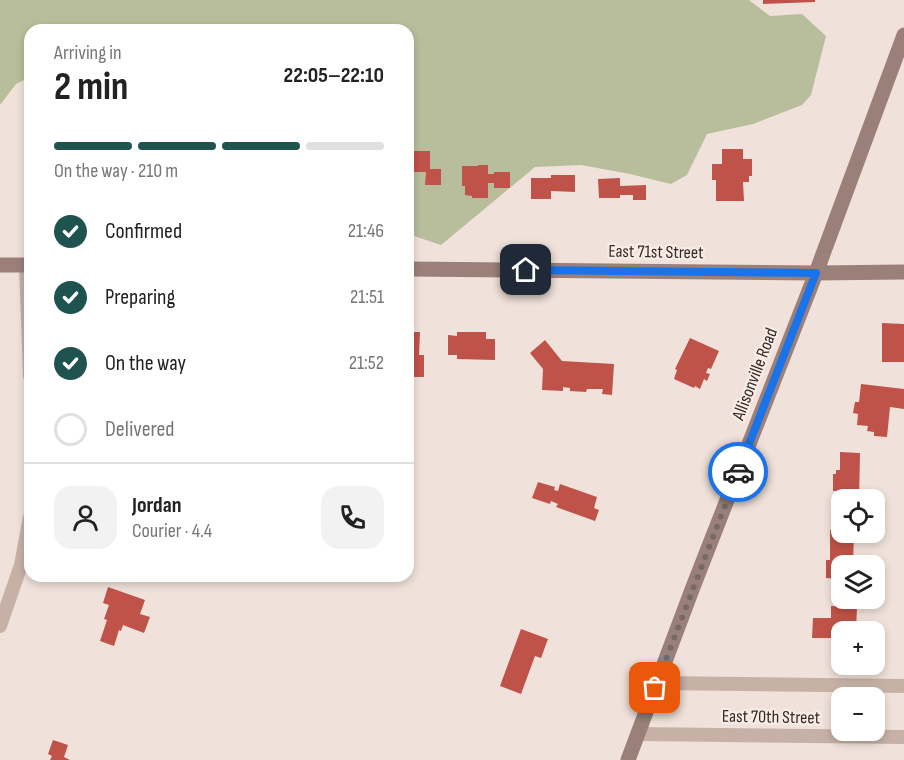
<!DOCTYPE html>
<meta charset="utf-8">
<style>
body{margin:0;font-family:"Sofia Sans Condensed",sans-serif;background:#f2f2f2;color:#222;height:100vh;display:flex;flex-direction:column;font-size:22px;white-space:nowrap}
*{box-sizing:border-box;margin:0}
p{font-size:20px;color:#767676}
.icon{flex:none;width:33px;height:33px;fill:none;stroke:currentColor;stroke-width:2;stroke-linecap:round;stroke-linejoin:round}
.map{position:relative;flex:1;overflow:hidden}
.sheet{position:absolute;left:24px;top:24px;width:390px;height:558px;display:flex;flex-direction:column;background:#fff;border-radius:18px;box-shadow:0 3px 9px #0003}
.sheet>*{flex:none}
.fabs{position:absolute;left:831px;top:489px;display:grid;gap:12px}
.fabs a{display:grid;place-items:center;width:54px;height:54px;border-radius:12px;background:#fff;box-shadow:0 3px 9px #0003;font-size:30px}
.pin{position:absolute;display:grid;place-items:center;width:51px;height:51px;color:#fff;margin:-26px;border-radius:12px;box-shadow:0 3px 9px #0006}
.courier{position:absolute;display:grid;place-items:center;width:60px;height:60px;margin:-30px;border:4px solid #1a73e8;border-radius:50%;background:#fff;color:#222;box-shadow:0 2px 8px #0007}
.overview em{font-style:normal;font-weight:700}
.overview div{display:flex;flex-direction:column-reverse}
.overview{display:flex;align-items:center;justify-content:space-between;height:102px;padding:0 30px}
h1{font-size:39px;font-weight:700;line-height:45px}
.bar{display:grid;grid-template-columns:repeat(4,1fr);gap:9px 6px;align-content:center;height:72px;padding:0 30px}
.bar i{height:8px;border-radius:4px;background:#e0e0e0}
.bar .current{background:#1f534f}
.bar p{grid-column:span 4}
.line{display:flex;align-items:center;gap:15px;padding:0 30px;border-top:2px solid #e0e0e0}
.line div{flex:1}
.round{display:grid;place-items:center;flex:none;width:63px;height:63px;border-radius:18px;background:#f2f2f2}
ol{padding:0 30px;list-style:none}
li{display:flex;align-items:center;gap:18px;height:66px}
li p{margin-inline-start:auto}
li .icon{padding:6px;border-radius:50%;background:#1f534f;color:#fff;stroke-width:4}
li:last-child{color:#767676}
li i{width:33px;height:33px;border:3px solid #e0e0e0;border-radius:50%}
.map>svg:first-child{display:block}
.green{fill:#b8be9b}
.building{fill:#c05349}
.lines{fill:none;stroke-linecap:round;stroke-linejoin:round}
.service{stroke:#c7b1a7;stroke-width:7}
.minor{stroke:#c7b1a7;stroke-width:14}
.secondary{stroke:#9b8079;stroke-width:15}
.done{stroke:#766a66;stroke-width:6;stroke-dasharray:0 10.8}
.route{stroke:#1a73e8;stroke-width:8}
.labels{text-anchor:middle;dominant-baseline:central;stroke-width:4.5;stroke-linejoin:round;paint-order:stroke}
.street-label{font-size:18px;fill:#342927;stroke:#f8ede6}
</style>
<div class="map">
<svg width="904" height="760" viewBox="0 0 904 760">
<rect width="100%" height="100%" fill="#f0e2da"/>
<!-- green -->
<path class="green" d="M0,0H749L770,16L802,14L826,36L811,95L802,105L753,124L707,134L687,175L671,184L630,174L581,165L535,167L441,245L408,234V30H30V77L16,84L0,105Z"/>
<!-- building -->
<path class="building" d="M763,0H815V2L763,4Z
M722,149H743V159H752V176H749V182H743L744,201H716V180H712V164H722Z
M408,151H430V169H441V185H425L426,172H408Z
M478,165H488V174H494V172H510V188H494V183H488V198H472V196L465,195V186H462V166H478Z
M551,175H575V192L551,191V199H531V178H551Z
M620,178V186L646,185V200H633V195H620V198H599L598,179Z
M882,323L904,324V362H882Z
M408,332H420L419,355H424V377H413V383H408Z
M457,332H486V339H495V360L457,359V355H448V335L457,336Z
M690,338L719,351L711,369L708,368L706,373L710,374L707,381L704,379L700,389L695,386L694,388L674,379L677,370L675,369Z
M545,340L562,361L614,364L612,395L602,394L603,389H587L586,392L570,391V388L563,387V391L542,390L543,369L530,353Z
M861,384L904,389V409L890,407L887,437L874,436V432L867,431L868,426L857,425L858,414L853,413L855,402H859Z
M840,452L860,453L859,500H842V511H836V491H833V474H836V470H840Z
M538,482L555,487L554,490L558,491L560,484L597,497L594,508L599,510L595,521L556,507L558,504L551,501L550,504L532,498Z
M830,530H842V532H854L853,566H842V579L826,578V560H830Z
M108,587L145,600L140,614L150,617L144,633L123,625L121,631L119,630L114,646L100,641L107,620L104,619L109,605L103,603Z
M831,606L857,607L856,632H842V643H831V638H812L813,618H831Z
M521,629L548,639L541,658L535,656L521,694L500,686Z
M53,740L68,745L64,757L70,760H50L52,756L48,754Z"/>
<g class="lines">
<!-- service -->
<path class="service" d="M877,736L878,686"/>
<!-- minor -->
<path class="minor" d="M26,265L30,376
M0,626L21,565L30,517
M657,683L904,686
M637,734L904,737"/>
<!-- secondary -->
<path class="secondary" d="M0,265H30
M408,269L816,273L904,272
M628,760L693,587L816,273L904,35"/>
</g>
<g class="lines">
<!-- done -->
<path class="done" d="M655,688L738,472"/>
<!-- route -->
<path class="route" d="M526,270L816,273L738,472"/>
</g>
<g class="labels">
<!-- street labels -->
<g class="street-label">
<text transform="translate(656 252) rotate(1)">East 71st Street</text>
<text transform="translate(755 374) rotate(-69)">Allisonville Road</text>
<text transform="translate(771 717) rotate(1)">East 70th Street</text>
</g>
</g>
</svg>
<div class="fabs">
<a><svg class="icon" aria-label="locate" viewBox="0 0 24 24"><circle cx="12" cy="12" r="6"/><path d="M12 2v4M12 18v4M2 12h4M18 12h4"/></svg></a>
<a><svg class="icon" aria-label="layers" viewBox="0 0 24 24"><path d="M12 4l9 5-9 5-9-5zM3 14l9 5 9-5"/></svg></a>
<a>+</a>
<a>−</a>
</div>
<div class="pin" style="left:655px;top:688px;background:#ea580c"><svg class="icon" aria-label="bag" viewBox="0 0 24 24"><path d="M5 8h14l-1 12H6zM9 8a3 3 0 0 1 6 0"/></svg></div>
<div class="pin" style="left:526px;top:270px;background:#1f2937"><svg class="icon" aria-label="home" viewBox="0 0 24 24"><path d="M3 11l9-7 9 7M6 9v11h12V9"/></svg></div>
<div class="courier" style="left:738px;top:472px"><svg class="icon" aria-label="car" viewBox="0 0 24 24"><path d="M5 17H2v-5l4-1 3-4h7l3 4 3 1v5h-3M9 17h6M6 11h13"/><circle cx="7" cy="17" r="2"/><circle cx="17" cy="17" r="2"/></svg></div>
<section class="sheet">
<div class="overview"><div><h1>2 min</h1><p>Arriving in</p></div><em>22:05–22:10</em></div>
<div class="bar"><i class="current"></i><i class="current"></i><i class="current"></i><i></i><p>On the way · 210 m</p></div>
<ol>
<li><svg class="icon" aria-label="check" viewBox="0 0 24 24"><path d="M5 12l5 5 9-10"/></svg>Confirmed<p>21:46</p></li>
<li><svg class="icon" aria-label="check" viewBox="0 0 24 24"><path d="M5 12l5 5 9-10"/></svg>Preparing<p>21:51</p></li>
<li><svg class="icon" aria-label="check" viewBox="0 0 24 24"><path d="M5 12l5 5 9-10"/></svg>On the way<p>21:52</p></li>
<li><i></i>Delivered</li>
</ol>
<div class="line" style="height:108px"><a class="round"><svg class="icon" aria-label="person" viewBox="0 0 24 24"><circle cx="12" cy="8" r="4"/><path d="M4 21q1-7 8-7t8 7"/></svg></a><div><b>Jordan</b><p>Courier · 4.4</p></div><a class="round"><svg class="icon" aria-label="phone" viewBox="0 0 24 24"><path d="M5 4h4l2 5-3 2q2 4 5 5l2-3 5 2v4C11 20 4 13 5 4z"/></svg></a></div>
</section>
</div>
